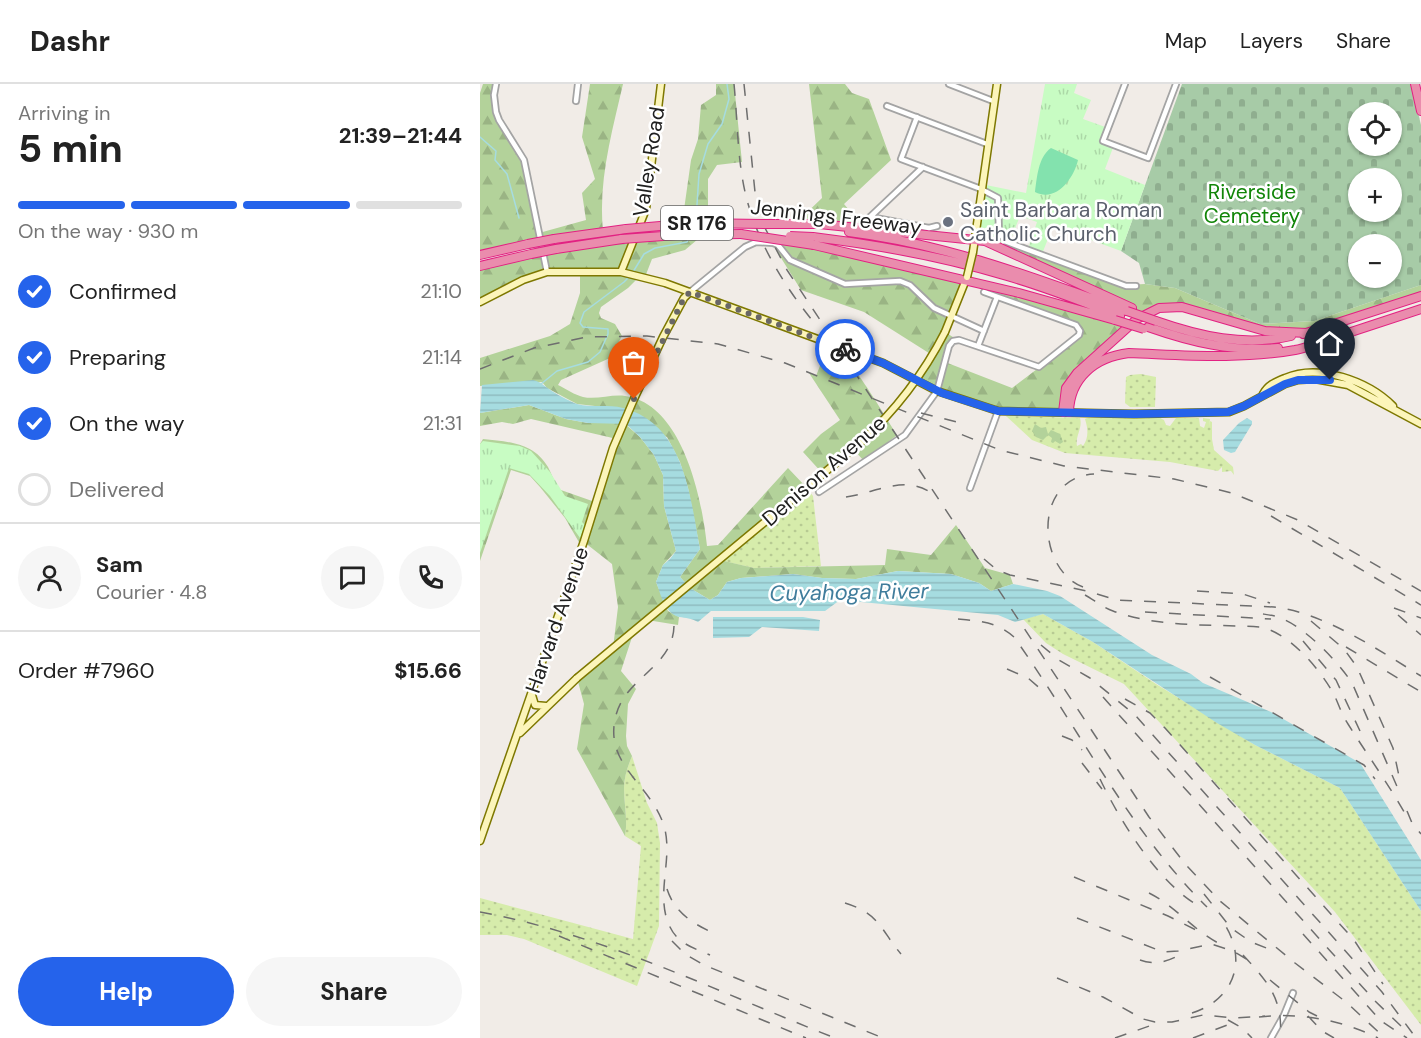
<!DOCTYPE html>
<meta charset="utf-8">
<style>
body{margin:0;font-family:"DM Sans",sans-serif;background:#f6f6f6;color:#222;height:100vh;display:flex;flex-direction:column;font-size:22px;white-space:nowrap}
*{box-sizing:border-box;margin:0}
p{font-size:20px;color:#767676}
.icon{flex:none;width:33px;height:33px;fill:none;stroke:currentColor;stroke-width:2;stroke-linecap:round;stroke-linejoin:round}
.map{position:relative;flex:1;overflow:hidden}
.side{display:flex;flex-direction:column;background:#fff;width:480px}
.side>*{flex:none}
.tools{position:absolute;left:868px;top:18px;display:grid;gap:12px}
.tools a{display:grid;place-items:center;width:54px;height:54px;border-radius:50%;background:#fff;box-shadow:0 2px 4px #0004;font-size:30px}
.pin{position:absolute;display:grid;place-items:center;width:51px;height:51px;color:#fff;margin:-62px -26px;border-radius:50% 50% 50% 0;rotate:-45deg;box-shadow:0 0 6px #0007}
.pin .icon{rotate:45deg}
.courier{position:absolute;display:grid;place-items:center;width:60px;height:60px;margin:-30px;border:4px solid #2563eb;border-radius:50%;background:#fff;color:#222;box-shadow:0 2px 8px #0007}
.head em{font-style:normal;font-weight:700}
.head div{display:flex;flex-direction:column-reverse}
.head{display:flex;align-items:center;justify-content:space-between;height:102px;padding:0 18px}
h1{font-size:39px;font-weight:700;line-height:45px}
.bar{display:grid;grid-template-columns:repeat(4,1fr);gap:9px 6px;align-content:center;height:72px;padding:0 18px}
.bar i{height:8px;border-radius:4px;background:#e0e0e0}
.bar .selected{background:#2563eb}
.bar p{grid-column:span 4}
.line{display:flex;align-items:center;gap:15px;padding:0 18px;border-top:2px solid #e0e0e0}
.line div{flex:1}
.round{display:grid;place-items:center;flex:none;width:63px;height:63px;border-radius:32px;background:#f6f6f6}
ol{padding:0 18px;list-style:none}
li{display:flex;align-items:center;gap:18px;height:66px}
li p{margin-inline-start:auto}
li .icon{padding:6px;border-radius:50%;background:#2563eb;color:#fff;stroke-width:4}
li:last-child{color:#767676}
li i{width:33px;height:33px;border:3px solid #e0e0e0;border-radius:50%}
.primary-button{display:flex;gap:12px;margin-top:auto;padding:12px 18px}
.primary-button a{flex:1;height:69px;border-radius:36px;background:#2563eb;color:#fff;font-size:24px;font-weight:700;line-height:69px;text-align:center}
.primary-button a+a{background:#f6f6f6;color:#222}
header{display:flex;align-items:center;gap:36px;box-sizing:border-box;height:84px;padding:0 30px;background:#fff;border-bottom:2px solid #e0e0e0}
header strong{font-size:28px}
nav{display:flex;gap:33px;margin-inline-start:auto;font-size:21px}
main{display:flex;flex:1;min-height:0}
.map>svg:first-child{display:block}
.grass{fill:url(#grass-dots)}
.forest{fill:url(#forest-firs)}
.cemetery{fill:url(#cemetery-stones);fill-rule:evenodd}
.park{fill:url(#park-tufts)}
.pitch{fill:#83e2ae}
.water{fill:url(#water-rules)}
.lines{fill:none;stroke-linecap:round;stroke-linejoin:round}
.stream{stroke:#a6dce0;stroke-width:1.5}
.street-casing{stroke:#a4a4a4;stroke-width:8}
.secondary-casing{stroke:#7e7801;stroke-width:9}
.highway-casing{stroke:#e22182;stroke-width:10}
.street{stroke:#fff;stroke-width:4.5}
.secondary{stroke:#fcf5ba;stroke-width:6}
.highway{stroke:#ea8cad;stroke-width:8}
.rail{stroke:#6e6e6e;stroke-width:1.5;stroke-dasharray:12 12;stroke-linecap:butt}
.secondary-bridge-casing{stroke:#7e7801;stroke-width:9;stroke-linecap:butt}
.highway-bridge-casing{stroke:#e22182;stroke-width:10;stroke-linecap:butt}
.secondary-bridge{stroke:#fcf5ba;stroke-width:6}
.highway-bridge{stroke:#ea8cad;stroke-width:8}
.done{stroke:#696766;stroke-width:6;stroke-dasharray:0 10.8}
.route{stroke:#2563eb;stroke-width:8}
.worship-dot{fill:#6b7280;stroke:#fff;stroke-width:2}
.labels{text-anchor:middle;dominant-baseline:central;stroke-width:5;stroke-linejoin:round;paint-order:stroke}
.shield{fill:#fff;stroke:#636363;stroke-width:1.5}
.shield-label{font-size:20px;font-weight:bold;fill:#202020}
.street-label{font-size:21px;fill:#202020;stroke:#fff}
.park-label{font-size:21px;fill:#118508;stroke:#fff}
.worship-label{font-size:21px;fill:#5b616d;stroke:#fff;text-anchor:start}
.water-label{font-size:22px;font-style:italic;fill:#407d9c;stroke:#fff}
</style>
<header>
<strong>Dashr</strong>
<nav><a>Map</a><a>Layers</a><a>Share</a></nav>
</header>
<main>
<section class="side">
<div class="head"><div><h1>5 min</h1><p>Arriving in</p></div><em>21:39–21:44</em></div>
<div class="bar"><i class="selected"></i><i class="selected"></i><i class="selected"></i><i></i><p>On the way · 930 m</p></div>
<ol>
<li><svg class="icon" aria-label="check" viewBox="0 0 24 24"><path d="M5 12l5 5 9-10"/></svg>Confirmed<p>21:10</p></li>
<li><svg class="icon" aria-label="check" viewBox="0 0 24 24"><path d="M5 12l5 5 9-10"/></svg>Preparing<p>21:14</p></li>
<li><svg class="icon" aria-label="check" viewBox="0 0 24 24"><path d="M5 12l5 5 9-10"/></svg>On the way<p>21:31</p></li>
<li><i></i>Delivered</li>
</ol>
<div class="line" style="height:108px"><a class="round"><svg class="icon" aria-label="person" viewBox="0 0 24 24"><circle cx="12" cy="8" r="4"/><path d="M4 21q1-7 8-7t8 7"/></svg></a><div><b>Sam</b><p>Courier · 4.8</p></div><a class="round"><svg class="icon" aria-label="chat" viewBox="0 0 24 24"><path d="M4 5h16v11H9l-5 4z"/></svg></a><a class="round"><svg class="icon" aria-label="phone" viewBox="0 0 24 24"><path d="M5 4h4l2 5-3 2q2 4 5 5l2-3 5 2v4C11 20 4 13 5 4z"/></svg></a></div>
<div class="line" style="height:78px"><div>Order #7960</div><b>$15.66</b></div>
<div class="primary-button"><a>Help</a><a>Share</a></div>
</section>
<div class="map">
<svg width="941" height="954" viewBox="0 0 941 954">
<defs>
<pattern id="grass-dots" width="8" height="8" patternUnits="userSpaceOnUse" patternTransform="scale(1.5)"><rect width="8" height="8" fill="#d6ecab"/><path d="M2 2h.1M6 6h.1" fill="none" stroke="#b7ca93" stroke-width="1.8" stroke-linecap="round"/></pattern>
<pattern id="forest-firs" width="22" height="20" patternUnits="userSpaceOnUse" patternTransform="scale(1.5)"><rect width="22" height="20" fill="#b3d29a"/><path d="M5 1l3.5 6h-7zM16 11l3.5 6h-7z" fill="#9ab484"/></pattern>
<pattern id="cemetery-stones" width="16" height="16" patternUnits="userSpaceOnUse" patternTransform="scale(1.5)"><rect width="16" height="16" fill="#a7cba7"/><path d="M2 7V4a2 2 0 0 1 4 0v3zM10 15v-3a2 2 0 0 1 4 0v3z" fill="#8fae8f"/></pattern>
<pattern id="park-tufts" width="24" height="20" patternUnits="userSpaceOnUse" patternTransform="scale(1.5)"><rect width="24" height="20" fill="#c8fcc3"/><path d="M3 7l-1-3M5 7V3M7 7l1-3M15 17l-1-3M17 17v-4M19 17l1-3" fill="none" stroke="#acd8a7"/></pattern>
<pattern id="water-rules" width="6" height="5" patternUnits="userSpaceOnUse" patternTransform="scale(1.5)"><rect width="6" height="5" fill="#a6dce0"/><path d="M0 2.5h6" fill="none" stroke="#8fbcc0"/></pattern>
</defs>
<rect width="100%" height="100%" fill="#f1ece7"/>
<!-- grass -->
<path class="grass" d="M661,290L676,293L675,323H650L645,319L646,293L650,291Z
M526,332L600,334C603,344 595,352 597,362L601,360L603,362C609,353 608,345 605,335L607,334H680L684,336L686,341L690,342L696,334H719L720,342L724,344L726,338L723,337V334L730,335L729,343L730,337L732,338V355L734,366L753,383L754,391L751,387L742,388V383L738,387L690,378L585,369L552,356Z
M326,403L333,412L341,482L274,484L239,476Z
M563,530L613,558L676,600L775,661L860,704L941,827V941L855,828L644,600L583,570L566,559L543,535Z
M152,672L167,719L177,739L180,759L179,842L157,902L44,855L27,851H0V814L153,855L161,762L145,752C148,735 144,721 144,704C144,693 148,682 152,672Z"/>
<!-- forest -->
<path class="forest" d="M3,0H16V28L44,76L59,149L106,136L102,109L115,95L102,53L110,0H143C132,48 118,97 123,147L0,171V9Z
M236,0H254L262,78L237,81L228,95V139L202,140L211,76L218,55L221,21L236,11Z
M329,0H365L372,9L389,15L411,76L364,120L385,145L316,139L342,114Z
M224,150L205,166L172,175L165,193L160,192L148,204L121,223L119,229L121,234L135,240L142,252L130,274L81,296L78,301C86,305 95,311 103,313C116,316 132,310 145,312C203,320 222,415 227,462L238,461L308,384L326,403L240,476L274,484L405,481L407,465L451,471L476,441L505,484L530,491L533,500L511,507L499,499L471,490L418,487L376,495L342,494L313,490L261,494L247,498L238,511L230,516L210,504L200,493L220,465L208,404L200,378L187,353L115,322L97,320L67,304L62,298L0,302V274L70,252L90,240L100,209V187L67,188L0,218V182L76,165Z
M288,153L486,197L465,248L476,255L473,257L465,278L532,304L598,254V243L504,208L506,201L650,241L592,294L583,328L518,327L436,296L452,271L384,228L321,206Z
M529,159L646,201L665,200L695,204L780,240L834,237L941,201V210L838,246L803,249L709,224L662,230L526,167Z
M349,259C366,265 405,332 417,351L384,377L373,365L343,390L323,368L341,350L360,336L329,289L336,292Z
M49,321L86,335L108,339H144L160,353L174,371L183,391L184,422L196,467L183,481L176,498L188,527L199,533L198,541L167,536L154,547L141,587L156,605L148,620L146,652L147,662L152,672C148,682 144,693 144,704C144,721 148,735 145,752L97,665L104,620L97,594L133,564L138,523L132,480L104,458L103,461L100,460L85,434L60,403L50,392L31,386L0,477V360L3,355C29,358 53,358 68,383C72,390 74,398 78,405L115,418L137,355L51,335L33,340L22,338L0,342V329Z
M555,340L561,344L566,343L568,350L571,346L580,350L583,358L580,360L575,357L573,359L571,358L572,354L568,351L563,356L556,353L552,347Z"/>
<!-- cemetery -->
<path class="cemetery" d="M702,0H931L941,41V201L834,237L780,240L695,204L665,200L659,179L641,167ZM879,28H912V62H879ZM879,94H912V128H879ZM879,160H912V194H879Z"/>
<!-- park -->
<path class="park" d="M565,0H597L594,9L611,16L603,35L628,44L624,57L634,61L625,85L665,101L641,167L573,142L562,170L548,165L557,138L540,132L526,167L495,156L501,100L546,109Z
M3,357L40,362L51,367L70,388L85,412L108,420L102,438L105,441L100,454L70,412L49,390L29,384L0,469V360Z"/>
<!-- pitch -->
<path class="pitch" d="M571,64L598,76C594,94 576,119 555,108C557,94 558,73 571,64Z"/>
<!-- water -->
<path class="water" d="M53,296C61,298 63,301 69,305C76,310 89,317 97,320C112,324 129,320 143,324C205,340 210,413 220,465L200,493L210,504L230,516L238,511L247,498L261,494L313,490L342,494L376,495L418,487L471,490L499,499L511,507L533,500L567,507L580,512L672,571L711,590L723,599L791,628L880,679L941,776V827L860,704L775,661L737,639L613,558L563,530L535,538L518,531L360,516L345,527H231L218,538C211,534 206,534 199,533C184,529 181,510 176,498L183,481L190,475L196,467L184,422L183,391L174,371L160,353L146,340L108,339L86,335L49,321L0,329L2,301Z
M767,334L772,337V340L755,368L751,369L744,366L743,356L759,339Z
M233,533H323L340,536L339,547L282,543L269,553L233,554Z"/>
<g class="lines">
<!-- stream -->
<path class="stream" d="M0,53L16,67L15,76L27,90L39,134
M216,136L219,90L228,60L242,40L249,15L247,0
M153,188L164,170L175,164L207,158L209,154
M61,300L77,287L108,278L120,268L128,250V245L103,243L100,239L104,228L144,198L150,192"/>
<defs>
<path id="street" d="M16,0L14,11L16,28L19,36L44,76L67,188
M469,0L513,17
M645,0L623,57L668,74L696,0
M96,17L98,0
M407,22L507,60
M437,33L421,75L501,105L518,114L519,149L527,158L646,202H656
M390,133L443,83
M390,133L449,144L457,142
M210,208L265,163L276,158L293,159L298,161L310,176L365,200L420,197L430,201L454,224L504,247
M498,262L517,213
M490,404L518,327
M339,408L425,351L457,307L469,262L473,257L479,256L559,283L599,251L600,247L596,241L504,208
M791,954L804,931L813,909"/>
<path id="secondary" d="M493,168L517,0
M141,188L166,125L181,0
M0,218L43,196L67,188H141L185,199L403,279L457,307L518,327L654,330L749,328L764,322L805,300L818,296L835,295L868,301L941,340
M465,248L487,193
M783,310C788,301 795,298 805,294C839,279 888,297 913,322
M52,611L55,621L66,622
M40,649L97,594
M0,757L104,457L133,364L154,315L183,253L204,214L210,208"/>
<path id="highway" d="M935,0L941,27
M287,140H339L505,157L652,224
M369,148C465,160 556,194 646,227
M197,151L261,150
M333,153C399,161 464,173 527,192C566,203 603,218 640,232
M74,155L146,145
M334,161L539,209L635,236
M76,165L142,155
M0,171L48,160
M0,182L51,170
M676,237C719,252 765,263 811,252
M668,243C711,258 751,268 798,264
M868,249L941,225
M823,250L941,212
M583,328L586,304L597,289L657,235L679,224L702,223L785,247L827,249
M589,328C590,294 615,273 649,269C704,271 760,276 815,266C834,262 853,254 872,248"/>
</defs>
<!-- street casing -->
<use href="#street" class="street-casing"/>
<!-- secondary casing -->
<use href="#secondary" class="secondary-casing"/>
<!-- highway casing -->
<use href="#highway" class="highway-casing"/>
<!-- street -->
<use href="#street" class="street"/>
<!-- secondary -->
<use href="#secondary" class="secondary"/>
<!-- highway -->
<use href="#highway" class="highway"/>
<!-- rail -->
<path class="rail" d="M254,0C258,40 257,84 269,123C282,166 307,206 336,241
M264,0L275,108L285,144L307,186L669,733L706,781L740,817L815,879L866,918L905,954
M0,285L54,264L107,253L167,252L238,260L305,279L520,366L584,382L694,395L752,409L818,436L941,507
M441,329L477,338
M366,413C396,409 426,389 454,411
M791,432L941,521
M504,475L517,486L530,491L607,507L637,516L794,523C845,529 898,566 941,592
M603,503C556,485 553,393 614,390
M717,507L763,510L790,519
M605,511C614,516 622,523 633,527C679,544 732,540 780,543C808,548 838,583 852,607C858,617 861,630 868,640C888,672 910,702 928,735
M914,524L941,534
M665,528L791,535
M783,530C790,531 798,532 805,536C827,546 861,580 873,601L919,707
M918,531L941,551
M478,535C500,537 517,538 534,553C598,643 648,745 727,823
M831,537L864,565L877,583L913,664L919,692
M194,542C193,583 146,593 136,631C123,680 169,699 183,739C195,772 174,811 190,843C198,860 214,864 230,871
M823,557L856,596L880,647
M561,561L579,576L610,594L655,631L902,908L936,954
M866,563L941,608
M527,585L548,594L563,607
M730,593L884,681L895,695
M623,613L895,917L921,942
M645,615L670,629L685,644L874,856L903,900
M582,652L592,656L602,666
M602,679L622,705
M620,695C640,737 680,802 721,823
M927,727L932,739L941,750
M594,793L688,832L716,846
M187,805C195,830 215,841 238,851
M669,809C695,822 713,846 740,860
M724,810L751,844L771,858L794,867
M365,819C400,830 400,845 421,870
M0,828C124,851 238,908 355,954
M597,834L683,868L698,867L731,860L753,867L768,876
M823,850L901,937L927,954
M79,852L326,954
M192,857L205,870L224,881L403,954
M763,871C787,897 804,915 800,954
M660,876C676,882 689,877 703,869
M577,894L623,913L663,935L675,938H692L723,931L755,934L785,932
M790,896L829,928L837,932
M712,929C753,916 768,878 745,841
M828,932L842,947L854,954
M779,933C819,928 862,936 898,954
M748,936L762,944L772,954
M635,954L678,939
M713,954L758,937"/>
<defs>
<path id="secondary-bridge" d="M487,193L493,168
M97,594L380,359C415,327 443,291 465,248"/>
<path id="highway-bridge" d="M146,145L214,139L287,140
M261,150L334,161
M310,152L333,153
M142,155L197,151
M48,160L74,155
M51,170L76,165
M647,227L676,237
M635,236L664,245"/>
</defs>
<!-- secondary-bridge casing -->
<use href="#secondary-bridge" class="secondary-bridge-casing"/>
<!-- highway-bridge casing -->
<use href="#highway-bridge" class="highway-bridge-casing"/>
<!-- secondary-bridge -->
<use href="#secondary-bridge" class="secondary-bridge"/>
<!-- highway-bridge -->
<use href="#highway-bridge" class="highway-bridge"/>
</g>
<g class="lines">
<!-- done -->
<path class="done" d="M154,315L197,228L204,214L210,208L365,265"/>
<!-- route -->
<path class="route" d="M365,265L403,279L462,309L518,327L654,330L748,328L764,322L805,300L818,296H850"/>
</g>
<!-- markers -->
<circle class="worship-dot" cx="468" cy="138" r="6"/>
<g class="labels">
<!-- shield labels -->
<rect class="shield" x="181" y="122" width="72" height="34" rx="4.5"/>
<g class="shield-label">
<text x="217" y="139">SR 176</text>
</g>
<!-- street labels -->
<g class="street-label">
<text transform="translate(169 78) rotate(-81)">Valley Road</text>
<text transform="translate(356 133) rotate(7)">Jennings Freeway</text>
<text transform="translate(344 387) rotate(-41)">Denison Avenue</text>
<text transform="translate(77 536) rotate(-71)">Harvard Avenue</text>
</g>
<!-- park labels -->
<g class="park-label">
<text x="772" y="108">Riverside<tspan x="772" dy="24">Cemetery</tspan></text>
</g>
<!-- worship labels -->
<g class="worship-label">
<text x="480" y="126">Saint Barbara Roman<tspan x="480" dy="24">Catholic Church</tspan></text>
</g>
<!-- water labels -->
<g class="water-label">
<text transform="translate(369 508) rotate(-1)">Cuyahoga River</text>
</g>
</g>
</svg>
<div class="tools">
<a><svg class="icon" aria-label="locate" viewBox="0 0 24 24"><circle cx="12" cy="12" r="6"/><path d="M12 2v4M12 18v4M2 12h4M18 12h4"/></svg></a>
<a>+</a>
<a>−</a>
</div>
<div class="pin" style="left:154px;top:315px;background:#ea580c"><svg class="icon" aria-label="bag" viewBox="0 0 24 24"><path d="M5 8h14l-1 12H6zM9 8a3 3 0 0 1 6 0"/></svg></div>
<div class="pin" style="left:850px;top:296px;background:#1f2937"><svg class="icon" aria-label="home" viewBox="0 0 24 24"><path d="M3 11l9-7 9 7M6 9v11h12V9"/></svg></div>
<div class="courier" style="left:365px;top:265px"><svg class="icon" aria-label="bike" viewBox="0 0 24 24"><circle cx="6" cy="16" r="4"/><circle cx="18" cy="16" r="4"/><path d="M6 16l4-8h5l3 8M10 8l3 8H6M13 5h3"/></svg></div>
</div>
</main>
